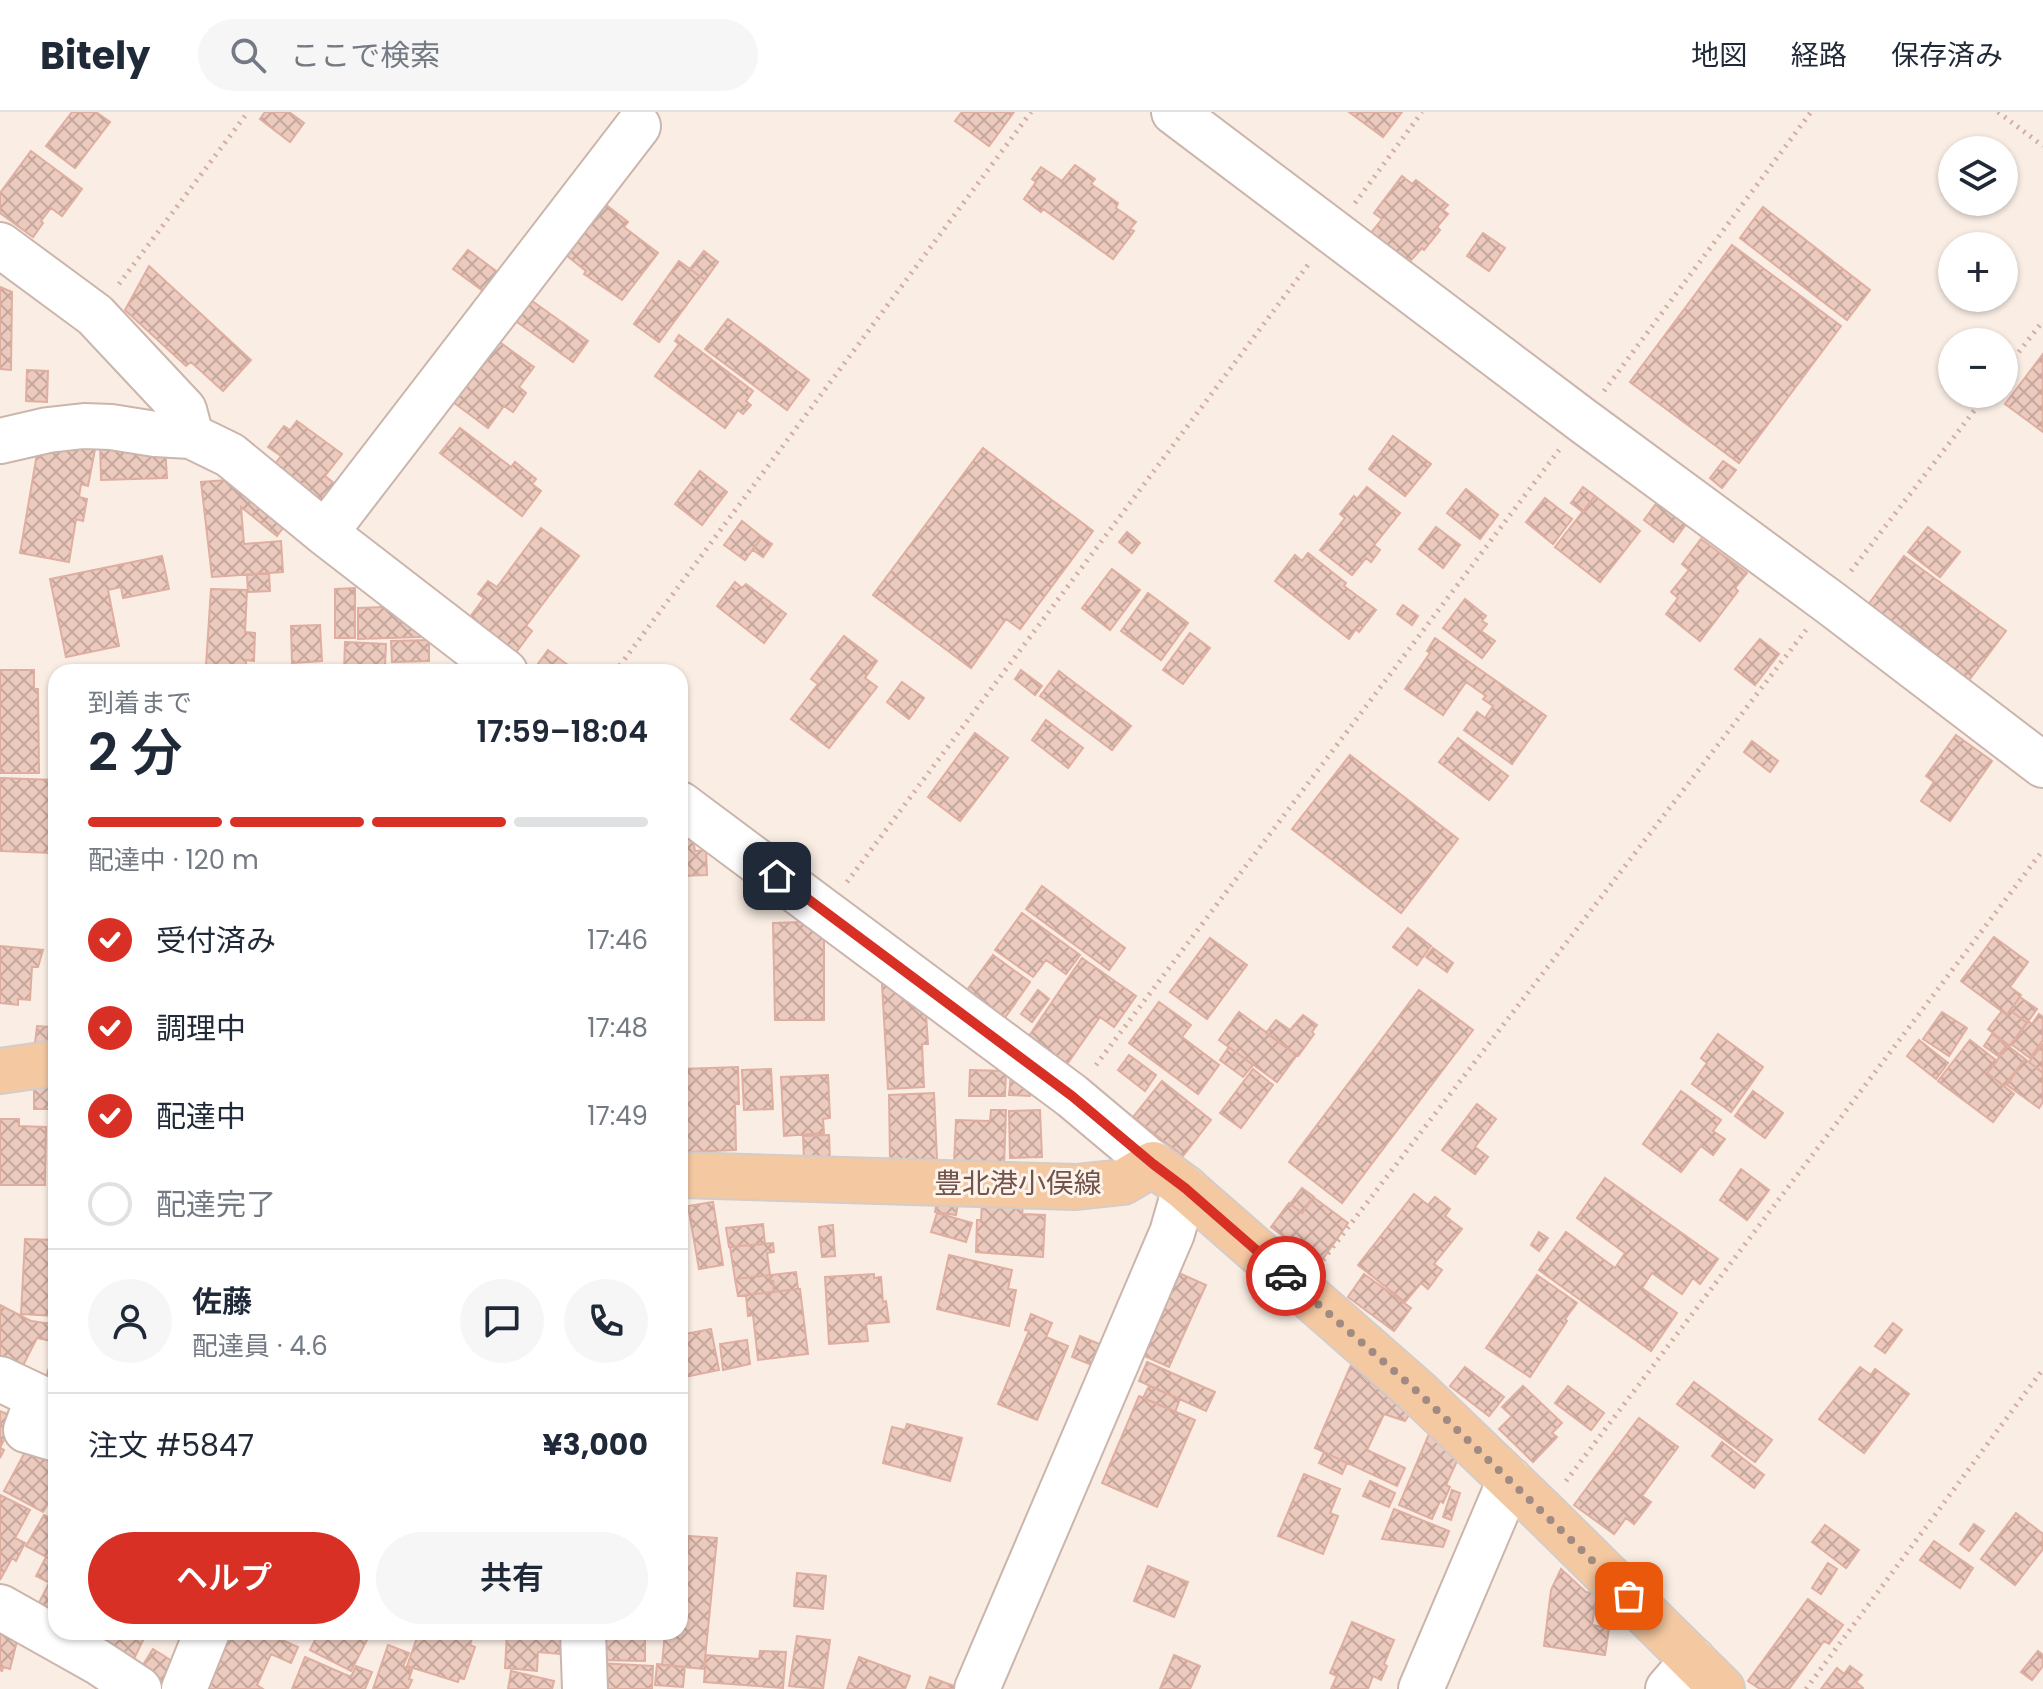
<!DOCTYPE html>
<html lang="ja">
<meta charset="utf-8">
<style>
body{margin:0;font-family:Poppins,"Noto Sans JP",sans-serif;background:#f6f6f7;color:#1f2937;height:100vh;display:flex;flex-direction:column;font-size:30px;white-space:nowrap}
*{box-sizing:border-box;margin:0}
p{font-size:26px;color:#747a83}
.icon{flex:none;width:44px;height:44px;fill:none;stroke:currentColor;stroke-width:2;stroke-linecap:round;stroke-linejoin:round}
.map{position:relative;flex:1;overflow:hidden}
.side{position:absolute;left:48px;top:552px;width:640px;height:976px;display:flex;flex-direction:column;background:#fff;border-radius:24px;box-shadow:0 2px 6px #0004}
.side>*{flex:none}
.buttons{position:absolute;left:1938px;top:24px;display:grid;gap:16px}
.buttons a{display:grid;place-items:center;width:80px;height:80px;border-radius:50%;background:#fff;box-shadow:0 2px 6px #0004;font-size:40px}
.pin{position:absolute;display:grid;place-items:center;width:68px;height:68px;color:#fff;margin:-34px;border-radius:16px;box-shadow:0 4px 12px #0006}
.courier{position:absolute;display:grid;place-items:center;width:80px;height:80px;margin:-40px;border:6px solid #d93025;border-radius:50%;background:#fff;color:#222;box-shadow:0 2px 10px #0007}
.overview em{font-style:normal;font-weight:600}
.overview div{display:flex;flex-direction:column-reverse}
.overview{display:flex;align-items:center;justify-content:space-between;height:136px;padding:0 40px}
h1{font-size:52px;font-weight:600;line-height:60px}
.bar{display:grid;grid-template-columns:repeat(4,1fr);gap:12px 8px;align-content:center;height:96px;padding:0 40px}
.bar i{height:10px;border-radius:6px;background:#e0e1e3}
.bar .active{background:#d93025}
.bar p{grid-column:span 4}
.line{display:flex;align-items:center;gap:20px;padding:0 40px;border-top:2px solid #e0e1e3}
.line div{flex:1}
.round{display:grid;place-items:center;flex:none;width:84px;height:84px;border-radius:42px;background:#f6f6f7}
ol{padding:0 40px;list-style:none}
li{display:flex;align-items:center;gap:24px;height:88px}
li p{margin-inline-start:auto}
li .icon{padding:8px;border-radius:50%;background:#d93025;color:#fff;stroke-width:4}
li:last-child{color:#747a83}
li i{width:44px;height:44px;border:4px solid #e0e1e3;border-radius:50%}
.primary-button{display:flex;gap:16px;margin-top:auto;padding:16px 40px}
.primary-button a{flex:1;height:92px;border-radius:48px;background:#d93025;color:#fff;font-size:32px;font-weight:600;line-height:92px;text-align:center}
.primary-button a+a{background:#f6f6f7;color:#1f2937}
header{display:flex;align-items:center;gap:48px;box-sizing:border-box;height:112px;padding:0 40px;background:#fff;border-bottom:2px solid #e0e1e3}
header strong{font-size:38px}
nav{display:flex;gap:44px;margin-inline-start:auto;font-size:28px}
.search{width:560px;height:72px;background:#f6f6f7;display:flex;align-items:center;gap:20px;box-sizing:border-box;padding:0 28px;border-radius:44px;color:#747a83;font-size:30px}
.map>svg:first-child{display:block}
.building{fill:url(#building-cross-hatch);stroke:#dfaea0;stroke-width:2}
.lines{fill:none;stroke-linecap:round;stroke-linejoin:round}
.minor-casing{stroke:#cbb5ac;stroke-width:48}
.major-casing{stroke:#d4ccc9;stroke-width:48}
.path{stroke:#d2ada2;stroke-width:5;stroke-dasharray:2 6;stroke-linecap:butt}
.minor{stroke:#fff;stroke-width:44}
.major{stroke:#f4c9a2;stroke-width:44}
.done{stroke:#a18a81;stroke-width:8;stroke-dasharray:0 14.4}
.route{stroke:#d93025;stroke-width:10}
.labels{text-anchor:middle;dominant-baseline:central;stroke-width:6;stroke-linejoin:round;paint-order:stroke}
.street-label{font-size:28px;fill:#71544c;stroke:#fdf3ea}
</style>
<header>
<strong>Bitely</strong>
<div class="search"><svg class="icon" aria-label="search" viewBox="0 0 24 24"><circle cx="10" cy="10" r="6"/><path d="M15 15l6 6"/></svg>ここで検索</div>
<nav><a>地図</a><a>経路</a><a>保存済み</a></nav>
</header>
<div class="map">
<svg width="2043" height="1577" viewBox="0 0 2043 1577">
<defs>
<pattern id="building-cross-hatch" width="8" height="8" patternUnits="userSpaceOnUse" patternTransform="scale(2)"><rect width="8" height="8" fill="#edcabe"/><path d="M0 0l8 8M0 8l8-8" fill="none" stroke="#c4a79d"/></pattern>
</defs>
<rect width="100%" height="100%" fill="#faeee4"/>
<!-- building -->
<path class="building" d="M72,0H96L110,10L75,56L46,34Z
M265,0H289L304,11L290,30L260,7Z
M962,0H1014L989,34L955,9Z
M1349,0H1402L1383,25Z
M31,39L82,77L62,104L51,96L41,109L43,111L33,125L0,101V81Z
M1075,53L1095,67L1091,72L1118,91L1116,96L1136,110L1130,117L1134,119L1113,147L1043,97L1041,100L1024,87L1036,70L1032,67L1041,55L1062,69Z
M1402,64L1412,72L1416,68L1448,93L1443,98L1448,102L1437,115L1440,118L1424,138L1422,136L1404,156L1366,127L1382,107L1374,101Z
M596,85L628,110L624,115L658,141L622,188L584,162L586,159L557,136Z
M1763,95L1870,178L1847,208L1740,126Z
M1483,121L1505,136L1489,159L1467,144Z
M1732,133L1841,214L1739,351L1630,270Z
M468,138L504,165L490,184L453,157Z
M704,139L718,150L705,168L690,157Z
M679,149L705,168L659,230L634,212Z
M149,154L251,248L223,279L191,250L186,254L125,198Z
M0,175L12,180L11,258L0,257Z
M521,181L588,229L573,250L506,202Z
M728,207L809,268L787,298L705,237Z
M679,223L753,279L746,289L751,293L743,302L738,298L725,316L655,264L679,232L675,229Z
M494,226L534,255L519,275L526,281L513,300L504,294L488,316L449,287Z
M2043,242V320L2005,292Z
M27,258L48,259L47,290L26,289Z
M297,309L342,342L325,364L344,379L330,398L271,357L281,344L268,335L284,314L290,318Z
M460,316L511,355L515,350L536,367L532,372L541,379L522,404L440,341Z
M1393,324L1431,352L1405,384L1369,357Z
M97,327L88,374L81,372L79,385L87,387L83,409L76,407L69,450L20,441L38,336Z
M100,329L165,333L167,366L101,368Z
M983,336L1093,419L1020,517L1006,507L971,556L873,483Z
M1723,349L1736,358L1722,376L1710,366Z
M700,359L727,380L702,413L675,392Z
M227,368L285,413L277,424L241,395L244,432L281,429L283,460L212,465L201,370Z
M1367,375L1400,401L1374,433L1380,438L1371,450L1366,446L1352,463L1320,438L1345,406L1340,402L1354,384L1357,387Z
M1583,375L1595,384L1583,400L1571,391Z
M1466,377L1498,403L1480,427L1447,401Z
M1595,384L1640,419L1600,470L1555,435Z
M1545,386L1572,407L1553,432L1526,410Z
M1658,389L1687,411L1673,430L1644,408Z
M742,409L762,425L745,448L724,433Z
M1436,415L1460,433L1443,456L1419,437Z
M1928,415L1960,440L1940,465L1908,440Z
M541,416L579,444L526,514L532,519L514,543L467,509L484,486L478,482L488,469L497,475Z
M1127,420L1140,431L1132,441L1119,430Z
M762,425L772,432L763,445L753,438Z
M1701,427L1747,461L1735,476L1738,479L1700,529L1666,502L1678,486L1671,480L1689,458L1682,452Z
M1308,441L1346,471L1344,474L1376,498L1359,520L1356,517L1349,527L1275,469L1295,443L1302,449Z
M162,444L169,477L123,486L121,475L108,478L119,534L66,545L50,467Z
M1904,444L2006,519L1963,576L1862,501Z
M1112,457L1140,478L1110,518L1082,496Z
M269,461L270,479L248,480L247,463Z
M735,470L742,476L746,472L786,502L764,531L717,494Z
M355,476V526H335V477Z
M211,477L247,478L245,520L255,521L254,549L246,548V556L206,553Z
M1148,481L1188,511L1161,548L1121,519Z
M1465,487L1486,504L1482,509L1487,512L1481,519L1495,529L1482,546L1443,516Z
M1403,493L1418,504L1412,513L1397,502Z
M385,495L420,517V525L358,527V496Z
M320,513L322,549L292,551L291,514Z
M1190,521L1210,536L1183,572L1163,558Z
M844,524L877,549L865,566L877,575L829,636L791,607L818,572L811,567Z
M1435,526L1546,604L1512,652L1464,618L1477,600L1485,606L1493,594L1483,587L1486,584L1466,570L1443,603L1405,577L1430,541L1427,539Z
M1760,527L1779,542L1755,573L1735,557Z
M429,528V549L392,550L391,529Z
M345,530L386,532L385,554L398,555V560H344Z
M548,538L577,560H540L535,556Z
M0,558H34V577H38L39,661H0Z
M1021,558L1042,574L1035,583L1015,567Z
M1059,559L1131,614L1112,638L1040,584Z
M902,570L924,586L909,607L887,590Z
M1046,608L1083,636L1068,656L1032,628Z
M975,621L1008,646L960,709L928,685Z
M1956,623L1992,649L1950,709L1921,689L1934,670L1926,664Z
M1458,626L1508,664L1489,688L1439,650Z
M1752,629L1778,649L1770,660L1744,640Z
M1350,643L1458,727L1401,801L1292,717Z
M0,666L56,668V710H53L52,741L0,739Z
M680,719L693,727L695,739L706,738L707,763L680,764Z
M1042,774L1125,836L1109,858L1026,797Z
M1022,801L1080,843L1066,862L1046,848L1033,865L995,838Z
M801,810L824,825V908H775L773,811Z
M1408,816L1431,834L1417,853L1393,835Z
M1994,825L2028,850L2010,875L2021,883L2007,903L1961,869Z
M1210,826L1247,853L1207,907L1170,880Z
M0,834L43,838L38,855H32L30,888L18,887V893L0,891Z
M1433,836L1453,851L1447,860L1426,845Z
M993,843L1030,870L1002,910L964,882Z
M1082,846L1136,884L1114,915L1100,905L1065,955L1027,927Z
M882,872H889L926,902L928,932H922L924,975L888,977Z
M1038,878L1049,887L1032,910L1021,902Z
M1419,878L1473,918L1342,1091L1289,1050Z
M2020,885L2037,897L2027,911L2010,898Z
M1159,890L1191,913L1182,925L1219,953L1198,982L1129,931Z
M2010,898L2027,911L2010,934L1988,917L2002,899L2007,903Z
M1239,900L1297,943L1277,970L1219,928Z
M1942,900L1967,916L1949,944L1923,927Z
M2039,902L2043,905V928L2030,946L2011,932L2028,909L2032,912Z
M1303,903L1317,913L1312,920L1314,922L1298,944L1266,921L1276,908L1290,918Z
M37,914L49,915L47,932L35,931Z
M1718,922L1763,955L1731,1000L1692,972L1707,951L1701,946Z
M1992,922L2007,933L1998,944L1984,934Z
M1919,928L1948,951L1936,967L1907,944Z
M1970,928L1997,949L1987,961L2014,982L1993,1010L1938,969Z
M2043,932V961L2029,950Z
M2008,934L2025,947L2004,974L1987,961Z
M1229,935L1253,953L1243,965L1220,948Z
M1129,943L1156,963L1145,979L1118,958Z
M2025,947L2043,961V990L2039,996L2007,973Z
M738,955L739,992H735L736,1038L687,1040L685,974H682L681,957Z
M771,957L773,997L744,998L742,958Z
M1253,957L1273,973L1241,1016L1220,1001Z
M970,958L1006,959L1005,984H969Z
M1011,962L1031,977L1030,984L1009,983Z
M828,963L830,1006L823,1007L824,1021L784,1024L781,965Z
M34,969H56V997H34Z
M1162,969L1211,1008L1183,1044L1133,1005Z
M1681,979L1721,1008L1713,1019L1725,1027L1713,1043L1701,1034L1681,1060L1643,1032Z
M1753,979L1783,1001L1765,1026L1735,1004Z
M934,981L937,1047L890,1049L889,983Z
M1477,992L1496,1007L1475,1035L1488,1045L1475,1062L1442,1038Z
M991,998H1006L1004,1054L954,1051L956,1008L990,1009Z
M1040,998L1042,1045L1010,1046L1009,999Z
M0,1007H19V1014L46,1015L45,1073H0Z
M829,1023L830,1048H804L803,1024Z
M1741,1057L1769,1078L1747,1108L1720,1088Z
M1605,1066L1718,1147L1700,1172L1693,1166L1682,1182L1652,1161L1642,1176L1677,1201L1651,1239L1539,1158L1566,1120L1615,1156L1625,1141L1577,1106Z
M1302,1076L1314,1085L1302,1101L1290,1092Z
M1414,1082L1428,1093L1435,1085L1450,1097L1445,1104L1462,1117L1434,1152L1442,1158L1428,1177L1421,1171L1405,1190L1358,1153Z
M1313,1085L1348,1111L1320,1151L1271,1115L1289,1091L1302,1101Z
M937,1088L958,1091L956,1103L935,1100Z
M713,1090L723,1153L699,1157L688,1094Z
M982,1091L1023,1093L1022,1102L1045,1103L1043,1145L976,1140L977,1108H981Z
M937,1101L972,1111L966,1130L931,1120Z
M763,1112L765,1132L729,1135L726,1116Z
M833,1113L835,1144L822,1145L819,1115Z
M1539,1120L1548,1126L1539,1139L1531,1133Z
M25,1127L56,1128V1204L21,1202Z
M773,1131L774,1140L767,1141L770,1163L735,1167L730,1135Z
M949,1143L1012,1158L1008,1177L1016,1178L1009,1214L937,1197Z
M1170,1157L1206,1173L1169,1255L1133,1239Z
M796,1160L798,1177L774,1180L773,1169H771L770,1163Z
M874,1162V1166L881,1165L883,1190L886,1189L889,1210L866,1212L868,1229L829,1232L825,1165Z
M1364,1162L1411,1196L1394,1219L1348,1185Z
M770,1163L771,1169H773L774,1180L738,1184L735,1167Z
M1537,1163L1577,1191L1565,1207L1567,1209L1530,1265L1486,1236Z
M798,1177H800L808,1242L758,1248L753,1203L748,1204L746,1183Z
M0,1193L31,1209L54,1212L52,1229L37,1226L16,1267L0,1258Z
M1031,1202L1052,1211L1046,1225L1068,1234L1037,1308L998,1292L1029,1219L1025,1218Z
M1893,1211L1902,1218L1885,1241L1875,1234Z
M711,1217L719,1258L680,1266V1223Z
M1080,1224L1102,1233L1094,1254L1072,1245Z
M747,1228L750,1252L723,1258L720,1232Z
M53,1242H56V1319L45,1269Z
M1147,1250L1215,1280L1206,1299L1139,1269Z
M1351,1253L1409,1303L1405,1309L1384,1302L1367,1338L1405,1356L1397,1374L1315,1336Z
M1465,1255L1504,1285L1489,1304L1450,1274Z
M1860,1255L1871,1263L1875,1257L1909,1282L1864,1341L1819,1307Z
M1694,1270L1772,1328L1755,1350L1677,1292Z
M1149,1274L1180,1287L1175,1300L1143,1286Z
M1523,1274L1562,1311L1552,1321L1557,1325L1533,1350L1499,1317L1512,1304L1502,1295Z
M1568,1274L1604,1301L1591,1318L1555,1291Z
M1139,1284L1195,1308L1157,1395L1102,1371Z
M11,1296L18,1299L0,1336L4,1338L0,1346V1299L7,1302Z
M1639,1306L1678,1335L1642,1384L1651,1390L1634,1412L1626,1406L1614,1422L1574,1393Z
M907,1312L962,1326L950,1369L883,1351L892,1315L905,1318Z
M1429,1322L1457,1349L1446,1373L1450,1375L1443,1391L1440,1389L1432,1407L1399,1393Z
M32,1327L56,1340V1377L43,1400L4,1379Z
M1722,1330L1764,1363L1754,1376L1712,1344Z
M1324,1340L1347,1351L1342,1362L1319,1351Z
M1304,1362L1340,1377L1330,1401L1338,1404L1323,1442L1278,1424Z
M1370,1369L1395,1381L1389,1395L1363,1384Z
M1452,1378L1460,1381L1451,1408L1443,1405Z
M0,1383L30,1398L15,1426L25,1431L16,1449L12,1446L0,1468Z
M1394,1397L1449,1419L1443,1435L1382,1427Z
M2016,1401L2043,1422V1437L2015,1473L1981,1447Z
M44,1403L56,1409V1450L26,1434Z
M1974,1412L1984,1419L1969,1439L1960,1432Z
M1825,1413L1859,1438L1846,1456L1812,1430Z
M689,1424L717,1426L704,1557L662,1553L665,1520H680Z
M1934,1429L1973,1456L1960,1476L1920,1448Z
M46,1445L56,1450V1454L48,1470L36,1464Z
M1828,1451L1837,1457L1821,1482L1812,1476Z
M1148,1454L1188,1470L1174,1505L1134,1489Z
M1561,1457L1586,1480L1597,1482L1592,1513L1609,1516L1605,1543L1544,1534L1551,1478Z
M56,1458V1515L33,1502Z
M797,1461L826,1464L823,1497L794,1494Z
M1808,1487L1843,1513L1829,1532L1824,1529L1789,1577H1760L1748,1569Z
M1352,1510L1394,1528L1384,1552L1387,1554L1381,1568L1373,1564L1368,1577H1331L1337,1564L1330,1561Z
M0,1516L19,1521L10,1557L3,1555L2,1559L0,1558Z
M90,1520H147L131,1553L85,1531Z
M227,1520H264L298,1535L291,1551L271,1542L257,1573L263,1577H195Z
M319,1520H371L351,1559L310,1538Z
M419,1520H474L470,1533L475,1535L464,1567L459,1566L458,1570L407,1554Z
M507,1520H562L560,1542L538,1540L537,1559L505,1556Z
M597,1520H645V1549L597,1548Z
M797,1524L830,1528L823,1577L789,1574Z
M388,1533L409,1541L403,1554L412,1558L409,1567L412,1568L408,1577H373Z
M153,1537L183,1556L165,1577L138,1561Z
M760,1539L786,1540L783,1576L704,1570L706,1543L759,1547Z
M2038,1539L2043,1543V1554L2032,1568L2021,1560Z
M1174,1543L1200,1554L1190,1577H1160Z
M305,1545L351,1565L356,1554L372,1560L365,1577H292Z
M859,1545L910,1564L905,1577H847Z
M598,1551L653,1554L652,1577H601Z
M657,1552L685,1555L683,1575L655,1573Z
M1850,1554L1862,1563L1856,1570L1863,1576L1862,1577H1821L1837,1556L1844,1562Z
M511,1559L554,1569L552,1577H508Z
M930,1565L962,1577H926Z"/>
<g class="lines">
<defs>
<path id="minor" d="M1174,0L1582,308L1832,492L2043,653
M0,133L95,203L184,298L191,324
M0,329L48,318L84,314L111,315L155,322L191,324L230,343L325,421L505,560
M325,421L638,14
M680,692L1072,984L1153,1052
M0,1267L38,1285L26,1318L56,1327
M0,1495L98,1550L139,1577
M583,1520L585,1577
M184,1577L207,1520
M977,1577L1172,1121L1185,1076
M1421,1577L1510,1368
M1668,1577L1693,1548"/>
<path id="major" d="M0,959L56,951
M680,1063L1076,1075L1123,1070L1153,1052L1185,1076L1419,1281L1542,1399L1722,1577"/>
</defs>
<!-- minor casing -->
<use href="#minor" class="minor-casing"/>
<!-- major casing -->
<use href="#major" class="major-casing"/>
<!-- path -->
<path class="path" d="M1998,0L2043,34
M1355,91L1422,0
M119,172L248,0
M2004,259L2043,209
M1604,279L1811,0
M1851,459L1987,282
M615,560L1031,0
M847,770L1310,150
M1096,953L1559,338
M1323,1148L1806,518
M1566,1369L2043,738
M1806,1577L2043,1257"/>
<!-- minor -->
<use href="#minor" class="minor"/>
<!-- major -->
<use href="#major" class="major"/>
</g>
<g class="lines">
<!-- done -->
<path class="done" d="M1286,1164L1419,1281L1629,1484"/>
<!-- route -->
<path class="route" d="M777,764L1072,984L1153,1052L1185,1076L1286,1164"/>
</g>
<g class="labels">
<!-- street labels -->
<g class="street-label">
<text x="1018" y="1071">豊北港小俣線</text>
</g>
</g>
</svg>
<div class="buttons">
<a><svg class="icon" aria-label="layers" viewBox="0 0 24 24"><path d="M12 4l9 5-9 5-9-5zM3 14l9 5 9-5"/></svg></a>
<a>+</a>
<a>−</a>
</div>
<div class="pin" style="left:1629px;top:1484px;background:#ea580c"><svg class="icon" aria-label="bag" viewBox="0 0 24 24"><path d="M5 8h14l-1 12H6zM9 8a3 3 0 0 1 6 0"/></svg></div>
<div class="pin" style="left:777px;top:764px;background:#1f2937"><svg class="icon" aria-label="home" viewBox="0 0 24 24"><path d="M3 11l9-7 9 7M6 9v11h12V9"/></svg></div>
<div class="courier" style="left:1286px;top:1164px"><svg class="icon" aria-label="car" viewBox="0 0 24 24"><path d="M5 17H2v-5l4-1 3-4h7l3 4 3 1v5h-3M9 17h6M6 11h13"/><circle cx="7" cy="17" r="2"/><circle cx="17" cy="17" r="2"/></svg></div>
<section class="side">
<div class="overview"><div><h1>2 分</h1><p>到着まで</p></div><em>17:59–18:04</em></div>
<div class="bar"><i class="active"></i><i class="active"></i><i class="active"></i><i></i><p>配達中 · 120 m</p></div>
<ol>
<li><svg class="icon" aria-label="check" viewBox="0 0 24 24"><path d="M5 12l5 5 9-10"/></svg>受付済み<p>17:46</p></li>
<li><svg class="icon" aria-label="check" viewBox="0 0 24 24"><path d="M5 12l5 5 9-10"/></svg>調理中<p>17:48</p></li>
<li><svg class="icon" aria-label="check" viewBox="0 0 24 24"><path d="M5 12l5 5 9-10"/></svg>配達中<p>17:49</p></li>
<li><i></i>配達完了</li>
</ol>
<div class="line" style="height:144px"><a class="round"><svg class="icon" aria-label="person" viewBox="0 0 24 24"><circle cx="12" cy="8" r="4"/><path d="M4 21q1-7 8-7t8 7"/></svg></a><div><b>佐藤</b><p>配達員 · 4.6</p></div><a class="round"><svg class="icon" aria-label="chat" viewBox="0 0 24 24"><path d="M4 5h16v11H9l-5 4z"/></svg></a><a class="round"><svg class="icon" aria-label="phone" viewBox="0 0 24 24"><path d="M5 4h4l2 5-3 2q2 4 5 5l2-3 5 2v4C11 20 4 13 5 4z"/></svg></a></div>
<div class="line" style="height:104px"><div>注文 #5847</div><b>¥3,000</b></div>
<div class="primary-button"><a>ヘルプ</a><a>共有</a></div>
</section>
</div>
